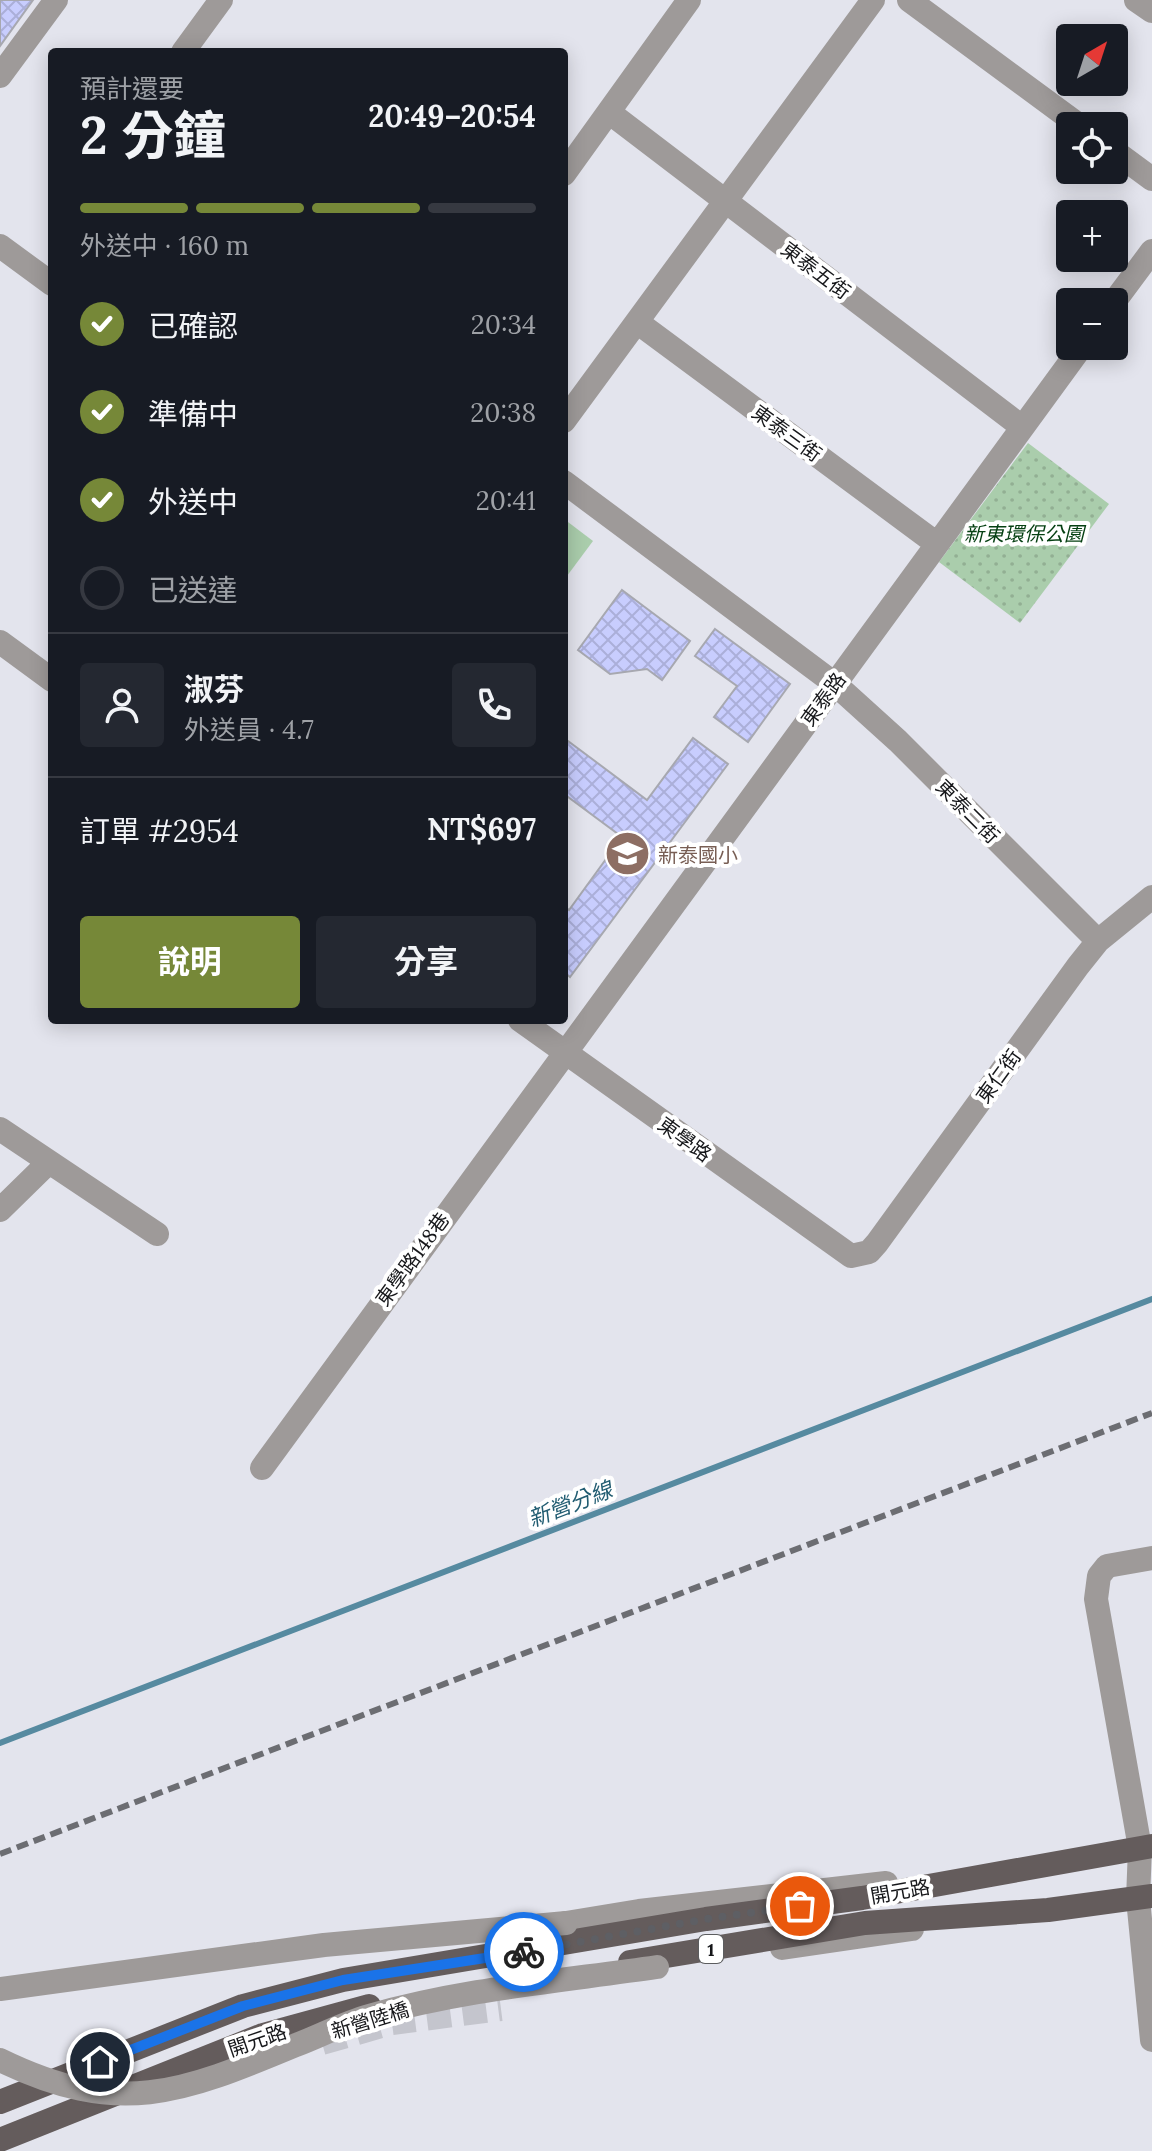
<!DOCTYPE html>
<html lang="zh-TW">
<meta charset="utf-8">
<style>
body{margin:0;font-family:Lora,"Noto Sans TC",serif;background:#242831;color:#f1f3f6;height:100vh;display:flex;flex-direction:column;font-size:30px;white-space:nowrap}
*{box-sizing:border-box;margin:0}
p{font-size:26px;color:#9ea1a6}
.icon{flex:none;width:44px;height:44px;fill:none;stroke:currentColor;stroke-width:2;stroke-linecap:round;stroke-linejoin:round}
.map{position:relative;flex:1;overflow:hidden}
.details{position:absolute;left:48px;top:48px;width:520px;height:976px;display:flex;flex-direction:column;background:#171b24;border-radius:8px;box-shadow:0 4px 20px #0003}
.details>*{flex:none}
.needle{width:52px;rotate:39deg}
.controls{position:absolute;left:1056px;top:24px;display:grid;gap:16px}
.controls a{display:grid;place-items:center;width:72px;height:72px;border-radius:8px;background:#171b24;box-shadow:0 4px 20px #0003;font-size:40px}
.pin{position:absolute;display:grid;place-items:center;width:68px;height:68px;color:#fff;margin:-34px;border:4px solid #fff;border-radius:50%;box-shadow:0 2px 8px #0007}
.courier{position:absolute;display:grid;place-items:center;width:80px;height:80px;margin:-40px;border:6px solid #1a73e8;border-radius:50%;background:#fff;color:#222;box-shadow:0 2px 10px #0007}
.summary em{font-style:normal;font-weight:700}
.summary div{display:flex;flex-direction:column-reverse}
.summary{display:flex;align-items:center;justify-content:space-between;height:136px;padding:0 32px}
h1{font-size:52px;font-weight:700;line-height:60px}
.bar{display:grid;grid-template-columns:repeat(4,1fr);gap:12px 8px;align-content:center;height:96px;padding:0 32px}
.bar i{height:10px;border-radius:6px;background:#363941}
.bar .active{background:#768838}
.bar p{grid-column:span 4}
.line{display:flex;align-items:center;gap:20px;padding:0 32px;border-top:2px solid #363941}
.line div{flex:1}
.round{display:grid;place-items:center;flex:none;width:84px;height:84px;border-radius:8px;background:#242831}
ol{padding:0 32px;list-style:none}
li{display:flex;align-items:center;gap:24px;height:88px}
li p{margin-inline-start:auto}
li .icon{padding:8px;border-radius:50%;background:#768838;color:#fff;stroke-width:4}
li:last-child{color:#9ea1a6}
li i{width:44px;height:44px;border:4px solid #363941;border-radius:50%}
.cta{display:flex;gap:16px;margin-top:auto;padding:16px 32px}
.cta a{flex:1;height:92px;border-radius:8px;background:#768838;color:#fff;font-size:32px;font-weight:700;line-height:92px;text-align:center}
.cta a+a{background:#242831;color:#f1f3f6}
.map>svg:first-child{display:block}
.park{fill:url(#park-dots)}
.pitch{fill:#aacdac}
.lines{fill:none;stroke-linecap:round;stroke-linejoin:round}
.stream{stroke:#568aa0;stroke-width:6}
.building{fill:url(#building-cross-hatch);stroke:#a7a8b0;stroke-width:2}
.minor-tunnel{stroke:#c4c5cd;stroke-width:24;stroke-dasharray:24 12;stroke-linecap:butt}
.minor{stroke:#9e9a99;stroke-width:24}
.major{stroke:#645c5c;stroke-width:24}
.rail{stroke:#6c6d72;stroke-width:6;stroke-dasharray:12 6;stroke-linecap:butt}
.minor-bridge{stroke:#9e9a99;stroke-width:24}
.done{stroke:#5e5f64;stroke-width:8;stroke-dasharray:0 14.4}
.route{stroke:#1a73e8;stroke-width:10}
.labels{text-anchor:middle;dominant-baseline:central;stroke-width:8;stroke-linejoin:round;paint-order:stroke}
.shield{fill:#fff;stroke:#5c5d5f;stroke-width:2}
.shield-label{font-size:18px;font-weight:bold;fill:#16171a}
.street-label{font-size:20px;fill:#16171a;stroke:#fff}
.park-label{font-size:20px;font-style:italic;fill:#064013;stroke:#fff}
.education-label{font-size:20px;fill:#785e54;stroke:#fff;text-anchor:start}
.water-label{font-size:22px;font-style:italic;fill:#225d72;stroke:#fff}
</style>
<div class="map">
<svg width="1152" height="2151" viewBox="0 0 1152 2151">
<defs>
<pattern id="park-dots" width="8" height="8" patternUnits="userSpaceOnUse" patternTransform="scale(2)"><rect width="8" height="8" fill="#aacdac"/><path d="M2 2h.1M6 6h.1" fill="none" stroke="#92af93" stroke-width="1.8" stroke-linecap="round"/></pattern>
<pattern id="building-cross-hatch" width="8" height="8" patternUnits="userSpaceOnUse" patternTransform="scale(2)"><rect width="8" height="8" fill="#c8cdfe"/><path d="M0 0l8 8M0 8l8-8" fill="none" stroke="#abafd9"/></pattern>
</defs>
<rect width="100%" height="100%" fill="#e3e4ed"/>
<!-- park -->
<path class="park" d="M1028,443L1109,504L1020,623L939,562Z"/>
<!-- pitch -->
<path class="pitch" d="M564,519L593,541L564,580Z"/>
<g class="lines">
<!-- stream -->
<path class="stream" d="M0,1743L1152,1299"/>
</g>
<!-- building -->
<path class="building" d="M0,0H33L0,46Z
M622,590L690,641L662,680L647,669L610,674L578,650Z
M715,629L790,684L748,742L714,717L737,686L695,656Z
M564,738L647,800L693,738L728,764L570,977L564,972V906L569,910L622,837L564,794Z"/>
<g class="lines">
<!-- minor-tunnel -->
<path class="minor-tunnel" d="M322,2043L392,2023L501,2009"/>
<!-- minor -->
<path class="minor" d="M909,0L1080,126
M1136,0L1152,11
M183,52L221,0
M0,76L56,0
M610,113L1022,427
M1114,151L1152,179
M564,174L689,0
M0,246L52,284
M1114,302L1152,251
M637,322L937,544
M564,421L873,0
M564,482L835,684L898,741L1098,941
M0,642L52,680
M520,1020L851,1256L869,1252L877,1243L1078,966L1098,941L1152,897
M0,1129L157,1234
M0,1210L49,1162
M262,1468L1082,346
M1152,1558L1107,1566L1099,1576L1096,1599L1140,1848L1138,1899L1152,2040
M566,1923L639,1911L886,1883
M782,1948L912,1929"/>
<!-- major -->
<path class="major" d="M630,1962L865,1923L1048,1910L1152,1896
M0,2102L243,2006L343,1980L706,1919L862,1898L1152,1846
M0,2140L263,2035L369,2006"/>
<!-- rail -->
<path class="rail" d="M0,1854L1152,1413"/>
<!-- minor-bridge -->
<path class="minor-bridge" d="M0,1989L324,1945L566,1923
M0,2060C119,2118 181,2093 296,2045C320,2036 344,2023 369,2016C463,1989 561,1981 657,1967"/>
</g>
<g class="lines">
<!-- done -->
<path class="done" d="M524,1952L706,1919L800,1906"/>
<!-- route -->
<path class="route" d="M100,2062L243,2006L343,1980L524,1952"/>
</g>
<!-- icons -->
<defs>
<symbol id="school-disc" viewBox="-11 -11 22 22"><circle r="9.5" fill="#8d6e63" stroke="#fff"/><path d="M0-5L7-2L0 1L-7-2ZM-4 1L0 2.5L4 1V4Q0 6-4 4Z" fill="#fff"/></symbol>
</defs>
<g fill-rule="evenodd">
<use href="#school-disc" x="602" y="828" width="51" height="51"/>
</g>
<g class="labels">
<!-- shield labels -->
<rect class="shield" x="699" y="1935" width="24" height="28" rx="6"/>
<g class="shield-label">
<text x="711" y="1949">1</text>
</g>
<!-- street labels -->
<g class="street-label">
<text transform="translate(816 270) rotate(37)">東泰五街</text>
<text transform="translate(787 433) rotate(36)">東泰三街</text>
<text transform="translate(823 699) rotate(-54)">東泰路</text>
<text transform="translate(968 811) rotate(45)">東泰二街</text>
<text transform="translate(998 1076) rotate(-54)">東仁街</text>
<text transform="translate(685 1139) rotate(36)">東學路</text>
<text transform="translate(412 1259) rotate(-54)">東學路148巷</text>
<text transform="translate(900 1891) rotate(-10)">開元路</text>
<text transform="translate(370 2020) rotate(-17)">新營陸橋</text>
<text transform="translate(257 2040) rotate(-19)">開元路</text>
</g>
<!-- park labels -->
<g class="park-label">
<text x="1024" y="533">新東環保公園</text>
</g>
<!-- education labels -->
<g class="education-label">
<text x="658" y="854">新泰國小</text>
</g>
<!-- water labels -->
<g class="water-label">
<text transform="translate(570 1504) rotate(-21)">新營分線</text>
</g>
</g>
</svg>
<div class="controls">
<a><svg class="needle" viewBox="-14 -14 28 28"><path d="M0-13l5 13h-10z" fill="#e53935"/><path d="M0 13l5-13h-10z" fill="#9ea1a6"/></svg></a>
<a><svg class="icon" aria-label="locate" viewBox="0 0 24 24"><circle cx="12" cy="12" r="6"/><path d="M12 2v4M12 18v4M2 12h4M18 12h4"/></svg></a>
<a>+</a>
<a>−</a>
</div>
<div class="pin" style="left:800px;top:1906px;background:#ea580c"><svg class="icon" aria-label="bag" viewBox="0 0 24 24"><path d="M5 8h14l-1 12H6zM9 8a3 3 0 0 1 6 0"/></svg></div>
<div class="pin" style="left:100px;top:2062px;background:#1f2937"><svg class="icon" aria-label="home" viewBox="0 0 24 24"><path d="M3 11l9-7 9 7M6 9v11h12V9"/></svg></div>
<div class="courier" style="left:524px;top:1952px"><svg class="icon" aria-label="bike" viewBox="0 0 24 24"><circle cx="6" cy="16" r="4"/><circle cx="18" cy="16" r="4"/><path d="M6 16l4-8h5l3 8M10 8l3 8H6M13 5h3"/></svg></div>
<section class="details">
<div class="summary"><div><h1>2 分鐘</h1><p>預計還要</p></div><em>20:49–20:54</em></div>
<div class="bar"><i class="active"></i><i class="active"></i><i class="active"></i><i></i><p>外送中 · 160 m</p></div>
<ol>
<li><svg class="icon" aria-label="check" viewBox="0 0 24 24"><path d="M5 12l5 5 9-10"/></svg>已確認<p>20:34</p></li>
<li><svg class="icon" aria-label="check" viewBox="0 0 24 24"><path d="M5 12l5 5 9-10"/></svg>準備中<p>20:38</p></li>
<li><svg class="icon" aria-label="check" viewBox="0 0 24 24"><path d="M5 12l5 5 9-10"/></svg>外送中<p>20:41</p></li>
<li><i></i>已送達</li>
</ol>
<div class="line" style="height:144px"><a class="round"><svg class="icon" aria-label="person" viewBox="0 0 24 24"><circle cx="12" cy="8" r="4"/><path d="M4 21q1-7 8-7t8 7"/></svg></a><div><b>淑芬</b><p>外送員 · 4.7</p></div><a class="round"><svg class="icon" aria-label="phone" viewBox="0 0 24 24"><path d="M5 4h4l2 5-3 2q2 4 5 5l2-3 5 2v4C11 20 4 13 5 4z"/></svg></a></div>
<div class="line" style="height:104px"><div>訂單 #2954</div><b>NT$697</b></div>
<div class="cta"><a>說明</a><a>分享</a></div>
</section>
</div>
